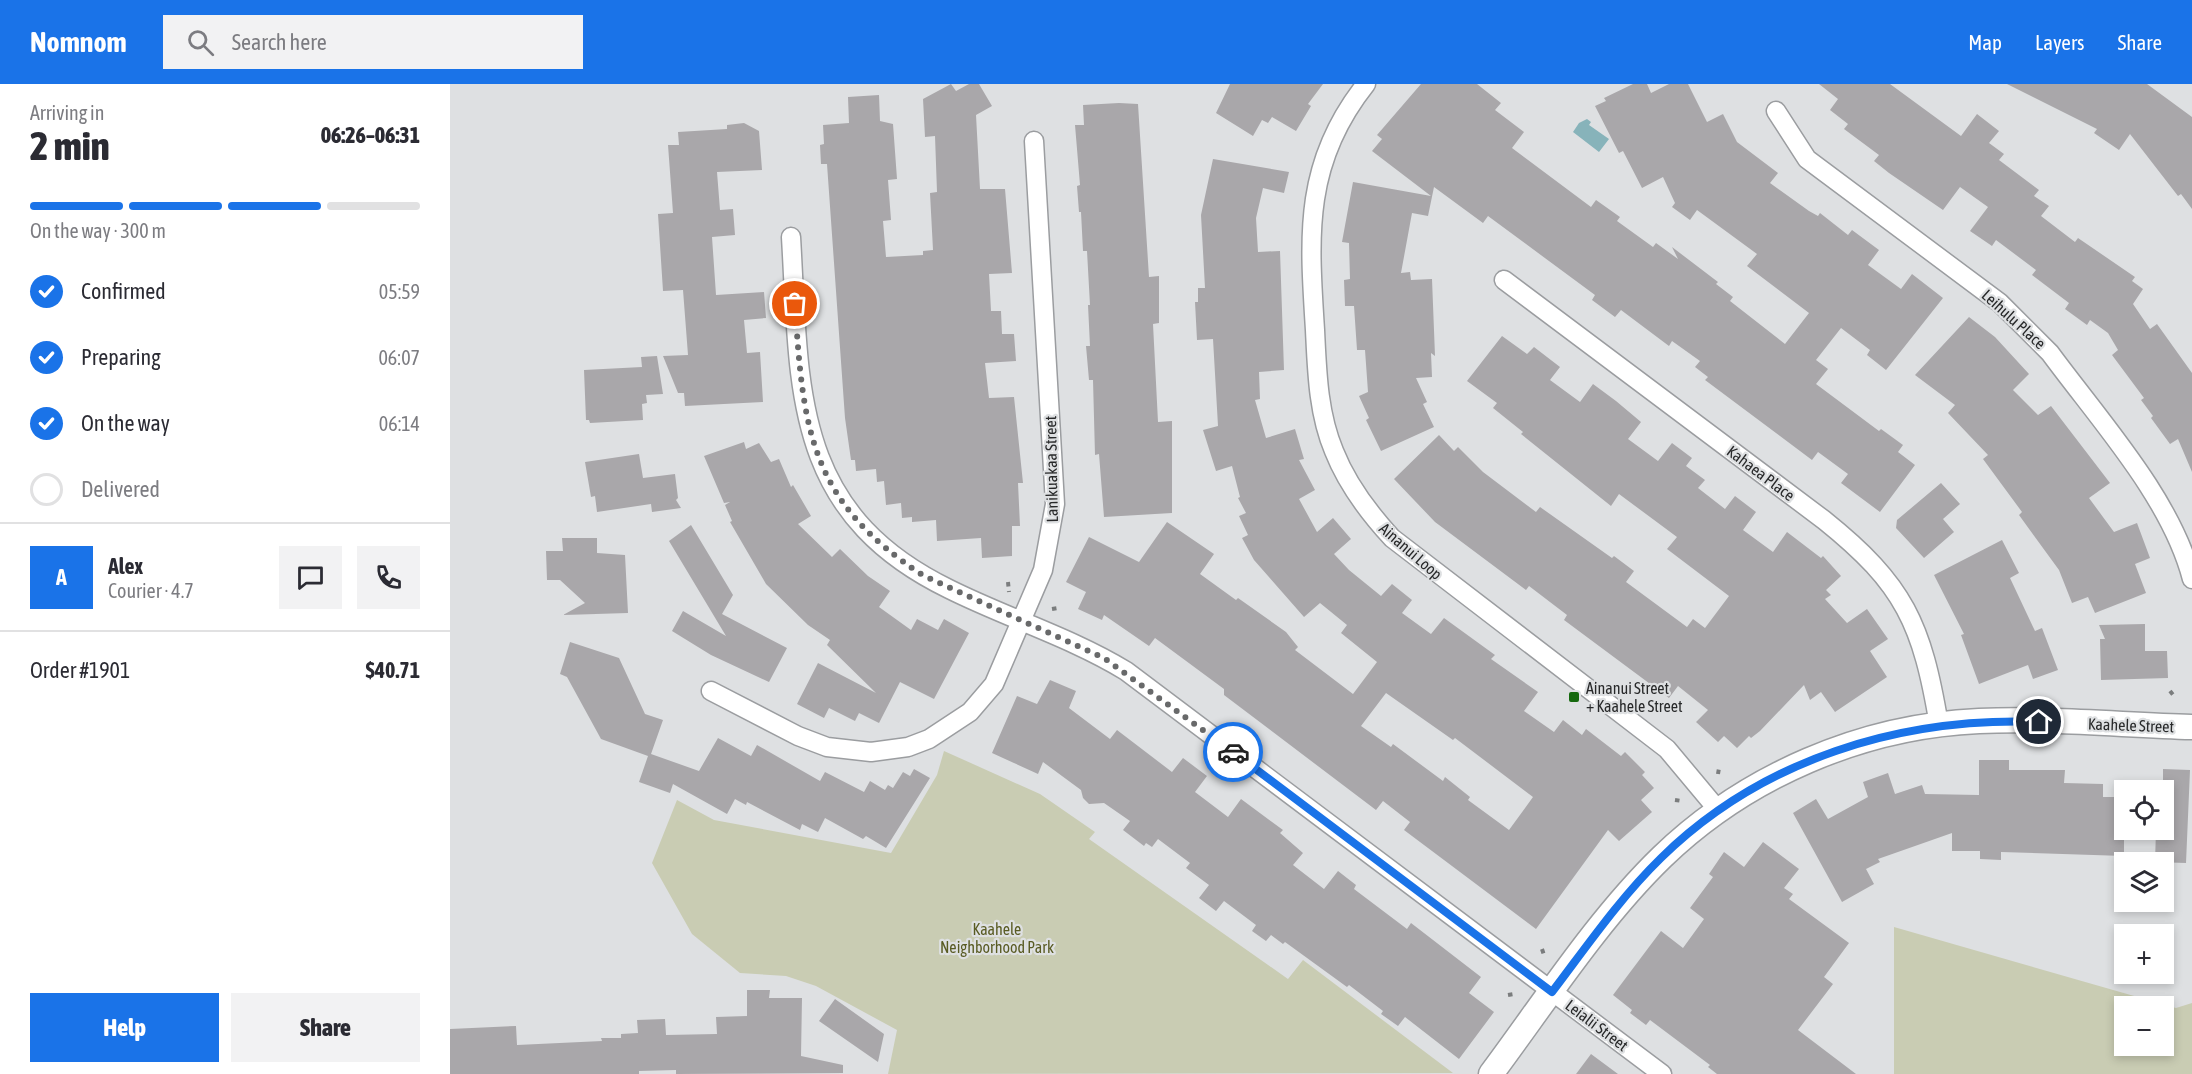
<!DOCTYPE html>
<meta charset="utf-8">
<style>
body{margin:0;font-family:"Asap Condensed",sans-serif;background:#f2f2f3;color:#2b2b33;height:100vh;display:flex;flex-direction:column;font-size:22px;white-space:nowrap}
*{box-sizing:border-box;margin:0}
p{font-size:20px;color:#7c7c81}
.icon{flex:none;width:33px;height:33px;fill:none;stroke:currentColor;stroke-width:2;stroke-linecap:round;stroke-linejoin:round}
.map{position:relative;flex:1;overflow:hidden}
.panel{display:flex;flex-direction:column;background:#fff;width:450px}
.panel>*{flex:none}
.buttons{position:absolute;left:1664px;top:696px;display:grid;gap:12px}
.buttons a{display:grid;place-items:center;width:60px;height:60px;border-radius:0px;background:#fff;box-shadow:0 3px 9px #0003;font-size:30px}
.pin{position:absolute;display:grid;place-items:center;width:51px;height:51px;color:#fff;margin:-26px;border:3px solid #fff;border-radius:50%;box-shadow:0 2px 6px #0007}
.courier{position:absolute;display:grid;place-items:center;width:60px;height:60px;margin:-30px;border:4px solid #1a73e8;border-radius:50%;background:#fff;color:#222;box-shadow:0 2px 8px #0007}
.overview em{font-style:normal;font-weight:800}
.overview div{display:flex;flex-direction:column-reverse}
.overview{display:flex;align-items:center;justify-content:space-between;height:102px;padding:0 30px}
h1{font-size:39px;font-weight:800;line-height:45px}
.bar{display:grid;grid-template-columns:repeat(4,1fr);gap:9px 6px;align-content:center;height:72px;padding:0 30px}
.bar i{height:8px;border-radius:4px;background:#e1e1e2}
.bar .on{background:#1a73e8}
.bar p{grid-column:span 4}
.line{display:flex;align-items:center;gap:15px;padding:0 30px;border-top:2px solid #e1e1e2}
.line div{flex:1}
.round{display:grid;place-items:center;flex:none;width:63px;height:63px;border-radius:0px;background:#f2f2f3}
ol{padding:0 30px;list-style:none}
li{display:flex;align-items:center;gap:18px;height:66px}
li p{margin-inline-start:auto}
li .icon{padding:6px;border-radius:50%;background:#1a73e8;color:#fff;stroke-width:4}
li:last-child{color:#7c7c81}
li i{width:33px;height:33px;border:3px solid #e1e1e2;border-radius:50%}
.cta{display:flex;gap:12px;margin-top:auto;padding:12px 30px}
.cta a{flex:1;height:69px;border-radius:0px;background:#1a73e8;color:#fff;font-size:24px;font-weight:800;line-height:69px;text-align:center}
.cta a+a{background:#f2f2f3;color:#2b2b33}
header{display:flex;align-items:center;gap:36px;box-sizing:border-box;height:84px;padding:0 30px;background:#1a73e8;color:#fff}
header strong{font-size:28px}
nav{display:flex;gap:33px;margin-inline-start:auto;font-size:21px}
.search{width:420px;height:54px;background:#f2f2f3;display:flex;align-items:center;gap:15px;box-sizing:border-box;padding:0 21px;border-radius:0px;color:#7c7c81;font-size:22px}
main{display:flex;flex:1;min-height:0}
.map>svg:first-child{display:block}
.green{fill:#c9ccb3;fill-rule:evenodd}
.water{fill:#87b3ba}
.building{fill:#a9a7aa;fill-rule:evenodd}
.lines{fill:none;stroke-linecap:round;stroke-linejoin:round}
.street-casing{stroke:#9b9da0;stroke-width:21}
.secondary-casing{stroke:#9b9da0;stroke-width:27}
.path{stroke:#7b7d7e;stroke-width:4;stroke-dasharray:4.5 4.5;stroke-linecap:butt}
.street{stroke:#fff;stroke-width:18}
.secondary{stroke:#fff;stroke-width:24}
.done{stroke:#68696a;stroke-width:6;stroke-dasharray:0 10.8}
.route{stroke:#1a73e8;stroke-width:8}
.poi-dot{fill:#15690e;stroke:#dee0e2;stroke-width:2}
.labels{text-anchor:middle;dominant-baseline:central;stroke-width:4.5;stroke-linejoin:round;paint-order:stroke}
.street-label{font-size:16px;fill:#28292a;stroke:#dee0e2}
.poi-label{font-size:16px;fill:#28292a;stroke:#dee0e2;text-anchor:start}
.park-label{font-size:16px;fill:#595b23;stroke:#dee0e2}
</style>
<header>
<strong>Nomnom</strong>
<div class="search"><svg class="icon" aria-label="search" viewBox="0 0 24 24"><circle cx="10" cy="10" r="6"/><path d="M15 15l6 6"/></svg>Search here</div>
<nav><a>Map</a><a>Layers</a><a>Share</a></nav>
</header>
<main>
<section class="panel">
<div class="overview"><div><h1>2 min</h1><p>Arriving in</p></div><em>06:26–06:31</em></div>
<div class="bar"><i class="on"></i><i class="on"></i><i class="on"></i><i></i><p>On the way · 300 m</p></div>
<ol>
<li><svg class="icon" aria-label="check" viewBox="0 0 24 24"><path d="M5 12l5 5 9-10"/></svg>Confirmed<p>05:59</p></li>
<li><svg class="icon" aria-label="check" viewBox="0 0 24 24"><path d="M5 12l5 5 9-10"/></svg>Preparing<p>06:07</p></li>
<li><svg class="icon" aria-label="check" viewBox="0 0 24 24"><path d="M5 12l5 5 9-10"/></svg>On the way<p>06:14</p></li>
<li><i></i>Delivered</li>
</ol>
<div class="line" style="height:108px"><b class="round" style="background:#1a73e8;color:#fff">A</b><div><b>Alex</b><p>Courier · 4.7</p></div><a class="round"><svg class="icon" aria-label="chat" viewBox="0 0 24 24"><path d="M4 5h16v11H9l-5 4z"/></svg></a><a class="round"><svg class="icon" aria-label="phone" viewBox="0 0 24 24"><path d="M5 4h4l2 5-3 2q2 4 5 5l2-3 5 2v4C11 20 4 13 5 4z"/></svg></a></div>
<div class="line" style="height:78px"><div>Order #1901</div><b>$40.71</b></div>
<div class="cta"><a>Help</a><a>Share</a></div>
</section>
<div class="map">
<svg width="1742" height="990" viewBox="0 0 1742 990">
<rect width="100%" height="100%" fill="#dee0e2"/>
<!-- green -->
<path class="green" d="M494,667L590,710L645,748L639,755L838,895L853,876L1003,989L438,990L447,946L366,902L336,892L290,889L242,850L202,779L227,716L264,736L441,769L487,691Z
M1444,843L1726,924L1742,919V990H1444ZM1674,922H1713V962H1674Z"/>
<!-- water -->
<path class="water" d="M1137,35L1141,38L1139,41L1159,55L1149,68L1123,48L1129,39Z"/>
<!-- building -->
<path class="building" d="M501,0L506,7L519,0H529L542,22L526,31L530,105H555L562,189L539,190L541,227H551L552,250H564L566,277L535,279L539,314L564,313L573,399H568L570,442H562V472L532,474L531,454L487,457L486,436L462,438V433L452,434L451,419L436,421L434,397L427,398L426,385L406,387L405,376H401L395,334L377,80H371L370,61L374,60L373,41L399,39L398,13L429,11L430,37L443,40L447,95L438,96L441,136L433,137L436,173L473,171V167L483,166L480,109L487,108L485,52L475,53L473,15Z
M780,0H873L858,20L861,22L846,47L822,33L818,39L812,36L803,52L766,29Z
M971,0H1027L1051,19L1045,26L1074,48L1062,64L1141,123L1146,116L1170,133L1167,137L1203,163L1206,159L1228,175L1222,163L1268,198L1266,200L1283,213L1280,217L1335,260L1359,229L1297,182L1307,170L1247,126L1240,136L1222,123L1225,119L1213,93L1192,104L1173,67L1169,69L1145,22L1156,17L1154,14L1183,0H1197L1201,9L1219,0H1238L1257,38L1273,30L1287,58L1328,89L1320,99L1359,127L1368,132L1370,129L1398,151L1402,146L1429,166L1418,181L1451,205L1462,190L1493,214L1436,286L1417,271L1420,266L1391,244L1366,276L1378,285L1366,300L1429,347L1431,345L1453,361L1448,368L1465,381L1430,428L1391,399L1398,390L1368,368L1362,376L1255,296L1258,293L1245,283L1250,277L1222,257L1219,262L1171,226L1165,233L1142,216L1145,211L1038,132L1033,139L984,103L978,132L962,129L951,189L960,188L961,196L982,195L985,272L981,269L982,293L966,294L977,318L973,320L984,343L931,367L916,336L919,334L909,312L918,308L915,266H907L904,222H895L894,196L900,195L899,159L892,158L903,98L981,112L922,67L932,55L927,51Z
M1369,0H1440L1511,52L1527,30L1549,47L1539,59L1554,70L1549,76L1589,106L1584,112L1599,122L1591,132L1625,158L1628,154L1685,193L1682,197L1693,205L1683,220L1700,245L1707,240L1742,289V388L1728,355L1720,360L1701,334L1703,332L1691,316L1694,314L1662,271L1668,266L1658,249L1640,236L1637,241L1615,225L1619,219L1582,191L1586,186L1546,156L1542,162L1520,147L1538,123L1510,103L1493,126L1439,89L1424,77L1429,71L1394,45L1398,40L1380,26L1388,15Z
M1557,0H1697L1742,33V125L1731,110L1728,112L1680,50L1669,66L1644,49L1647,45Z
M669,19L688,20L699,193L709,192V239L703,240L708,338L722,337V429L654,433L649,370L645,371L643,296H639L636,262H640L638,221H640L637,167H633L631,128H629L627,102L630,101L625,41H634L633,21Z
M294,39L309,47L312,86L267,88L270,126L283,125L285,151L262,153L266,211L314,208L316,234L294,236L297,269L310,268L313,318L235,322L234,309H228L213,272L238,271L233,206L213,207L208,130L223,129L218,61H229L228,48L277,45V41Z
M763,75L839,88L834,109L813,104L806,134L808,168L830,167L834,286L809,288L810,315L805,316L816,354L845,345L854,375L849,376L865,406L849,415L867,448L883,434L901,455L884,470L899,486L931,512L942,500L962,516L952,529L981,550L994,534L1045,571L1041,575L1088,608L1074,627L1104,648L1113,636L1132,651L1136,645L1171,672L1175,668L1195,688L1192,691L1204,704L1191,716L1202,728L1169,757L1158,746L1086,845L954,746L960,738L933,717L926,726L774,611V605L705,554L699,562L654,531L652,536L628,525L636,508L616,498L639,453L689,478L717,438L764,470L750,490L786,516L788,514L836,548L848,563L845,566L903,610L927,578L891,549L897,541L870,519L854,533L804,476L792,454L798,451L789,432L796,429L788,414L790,413L782,382L766,387L753,346L768,342L763,255L747,256L745,218H748V204H755L751,131ZM936,609L1003,656L1005,654L1083,713L1059,746L1018,716L1020,713L995,693L993,697L943,660L941,663L911,642Z
M1519,233L1545,253L1579,290L1563,306L1588,331L1601,322L1660,399L1639,414L1664,448L1687,439L1700,474L1685,480L1696,509L1645,529L1638,513L1622,519L1609,486L1569,431L1572,428L1533,375L1538,371L1498,329L1505,321L1465,291Z
M1052,252L1077,270L1084,263L1110,283L1100,296L1130,318L1143,300L1166,317L1191,338L1178,355L1208,377L1222,359L1242,374L1236,382L1255,396L1248,404L1275,425L1285,412L1306,428L1293,446L1323,468L1337,448L1371,474L1373,472L1391,492L1376,506L1381,511L1375,515L1397,539L1417,525L1438,555L1420,567L1437,593L1385,628L1371,608L1360,616L1354,601L1310,647L1301,654L1299,652L1287,664L1274,652L1268,658L1246,638L1258,626L1228,602L1219,614L1114,536L1117,531L1079,502L1076,506L985,438L944,395L989,351L1004,367L1008,363L1033,388L1086,428L1090,423L1162,474L1164,472L1184,487L1176,498L1237,543L1243,535L1255,544L1279,512L1217,465L1227,453L1169,410L1161,422L1071,350L1073,348L1043,324L1047,319L1017,297Z
M207,272L213,310L196,311L197,319L192,320L193,336L140,339L139,336H136L134,286L192,283L191,273Z
M294,358L296,365L309,359L321,378L329,375L341,403L343,401L361,432L348,440L382,473L390,465L418,492L440,507L429,523L461,546L467,535L488,546L494,535L519,549L484,615L450,598L429,639L409,629L405,637L379,624L374,634L347,620L368,579L426,609L377,561L380,556L358,541L316,500L280,438L282,437L275,421L280,418L274,419L254,372Z
M189,370L193,394L225,390L228,414L226,416L231,424L202,428L201,420L147,428L145,412L141,413L135,378Z
M1491,399L1510,420L1493,435L1504,448L1474,474L1446,444L1447,436Z
M241,441L283,511L272,530L337,564L319,598L261,571L222,547L233,527L276,552L219,457Z
M112,454H147V469L175,471L178,529L113,531L135,519L110,496H97L96,467H113Z
M1552,456L1569,489L1560,494L1585,547L1592,544L1608,586L1583,595L1578,581L1529,600L1511,551L1514,550L1484,491Z
M1695,540V567H1717L1718,594L1651,596L1650,555H1655L1649,541Z
M120,558L169,574L195,630L213,636L201,670L249,687L268,654L301,672L307,661L370,697L375,688L414,708L420,697L435,706L438,701L443,704L453,688L460,692L464,685L480,694L436,764L416,752L413,755L375,734L368,748L352,740L350,746L297,718L296,721L285,715L277,730L223,700L220,709L189,698L198,672L151,655L117,593L110,590Z
M600,596L626,607L619,624L660,655L667,646L722,688L733,674L757,692L745,708L778,733L791,715L833,746L830,749L853,769L843,781L874,805L888,787L906,801L904,805L957,845L961,839L1031,893L1019,909L1044,928L1009,975L955,933L948,942L931,930L933,927L899,901L897,903L835,858L833,860L821,851L816,857L802,847L806,841L774,817L766,827L749,814L759,801L736,784L740,779L708,755L702,763L696,759L694,762L673,746L680,737L654,719L639,720L633,714L631,706L593,678L588,690L542,669L567,612L587,620Z
M1529,676H1559V686H1615L1614,699L1653,700V713H1674V772L1551,768V776L1530,775V767H1502V749L1428,775L1430,778L1416,785L1424,800L1392,818L1343,729L1366,715L1378,735L1418,713L1413,698L1438,689L1445,710L1472,701L1475,710L1529,711Z
M1713,685L1740,686L1736,779L1705,778L1706,746H1713Z
M1313,758L1349,785L1334,804L1343,810L1339,815L1399,859L1374,893L1383,900L1348,946L1406,990H1267L1258,983L1260,981L1200,936L1196,941L1180,929L1182,926L1163,911L1211,847L1233,864L1254,835L1240,824L1263,793L1259,790L1274,768L1294,783Z
M297,906H320L319,914H352L351,972L393,981V989L226,990V986L189,987V990H0V945L66,942L67,961L152,957L151,954H171V950L188,949L187,936L215,935L216,951L267,950L266,933L297,932Z
M385,915L434,950L428,978L369,937Z
M1141,970L1168,990H1126Z"/>
<g class="lines">
<defs>
<path id="street" d="M916,0C853,79 859,152 865,246C867,287 868,329 884,367C897,400 918,428 942,454L1217,665L1268,726
M1326,27L1357,75L1550,219L1600,269C1650,337 1721,414 1742,495
M341,153C350,305 341,428 499,505C557,534 620,553 676,587L1212,990
M1054,196L1374,436C1455,501 1472,540 1489,641
M261,607L348,652L377,663L421,668L458,663L479,655L520,628L544,600L593,486L605,420L584,57"/>
<path id="secondary" d="M1041,990C1094,919 1148,835 1212,773C1296,692 1412,642 1529,637C1600,634 1672,641 1742,643"/>
</defs>
<!-- street casing -->
<use href="#street" class="street-casing"/>
<!-- secondary casing -->
<use href="#secondary" class="secondary-casing"/>
<!-- path -->
<path class="path" d="M558,498L559,508
M602,525L608,524
M1720,607L1724,612
M1268,690L1269,684
M1225,716L1232,717
M1092,865L1094,871
M1058,911L1064,910"/>
<!-- street -->
<use href="#street" class="street"/>
<!-- secondary -->
<use href="#secondary" class="secondary"/>
</g>
<g class="lines">
<!-- done -->
<path class="done" d="M345,220C353,346 360,418 474,492L654,574L783,668"/>
<!-- route -->
<path class="route" d="M783,668L1102,908C1137,862 1170,814 1211,774C1312,675 1450,633 1589,638"/>
</g>
<!-- markers -->
<rect class="poi-dot" x="1118" y="607" width="12" height="12" rx="3"/>
<g class="labels">
<!-- street labels -->
<g class="street-label">
<text transform="translate(1564 235) rotate(42)">Leihulu Place</text>
<text transform="translate(601 385) rotate(-91)">Lanikuakaa Street</text>
<text transform="translate(1311 389) rotate(37)">Kahaea Place</text>
<text transform="translate(961 467) rotate(41)">Ainanui Loop</text>
<text transform="translate(1681 641) rotate(2)">Kaahele Street</text>
<text transform="translate(1147 941) rotate(37)">Leialii Street</text>
</g>
<!-- poi labels -->
<g class="poi-label">
<text x="1136" y="604">Ainanui Street<tspan x="1136" dy="18">+ Kaahele Street</tspan></text>
</g>
<!-- park labels -->
<g class="park-label">
<text x="547" y="845">Kaahele<tspan x="547" dy="18">Neighborhood Park</tspan></text>
</g>
</g>
</svg>
<div class="buttons">
<a><svg class="icon" aria-label="locate" viewBox="0 0 24 24"><circle cx="12" cy="12" r="6"/><path d="M12 2v4M12 18v4M2 12h4M18 12h4"/></svg></a>
<a><svg class="icon" aria-label="layers" viewBox="0 0 24 24"><path d="M12 4l9 5-9 5-9-5zM3 14l9 5 9-5"/></svg></a>
<a>+</a>
<a>−</a>
</div>
<div class="pin" style="left:345px;top:220px;background:#ea580c"><svg class="icon" aria-label="bag" viewBox="0 0 24 24"><path d="M5 8h14l-1 12H6zM9 8a3 3 0 0 1 6 0"/></svg></div>
<div class="pin" style="left:1589px;top:638px;background:#1f2937"><svg class="icon" aria-label="home" viewBox="0 0 24 24"><path d="M3 11l9-7 9 7M6 9v11h12V9"/></svg></div>
<div class="courier" style="left:783px;top:668px"><svg class="icon" aria-label="car" viewBox="0 0 24 24"><path d="M5 17H2v-5l4-1 3-4h7l3 4 3 1v5h-3M9 17h6M6 11h13"/><circle cx="7" cy="17" r="2"/><circle cx="17" cy="17" r="2"/></svg></div>
</div>
</main>
